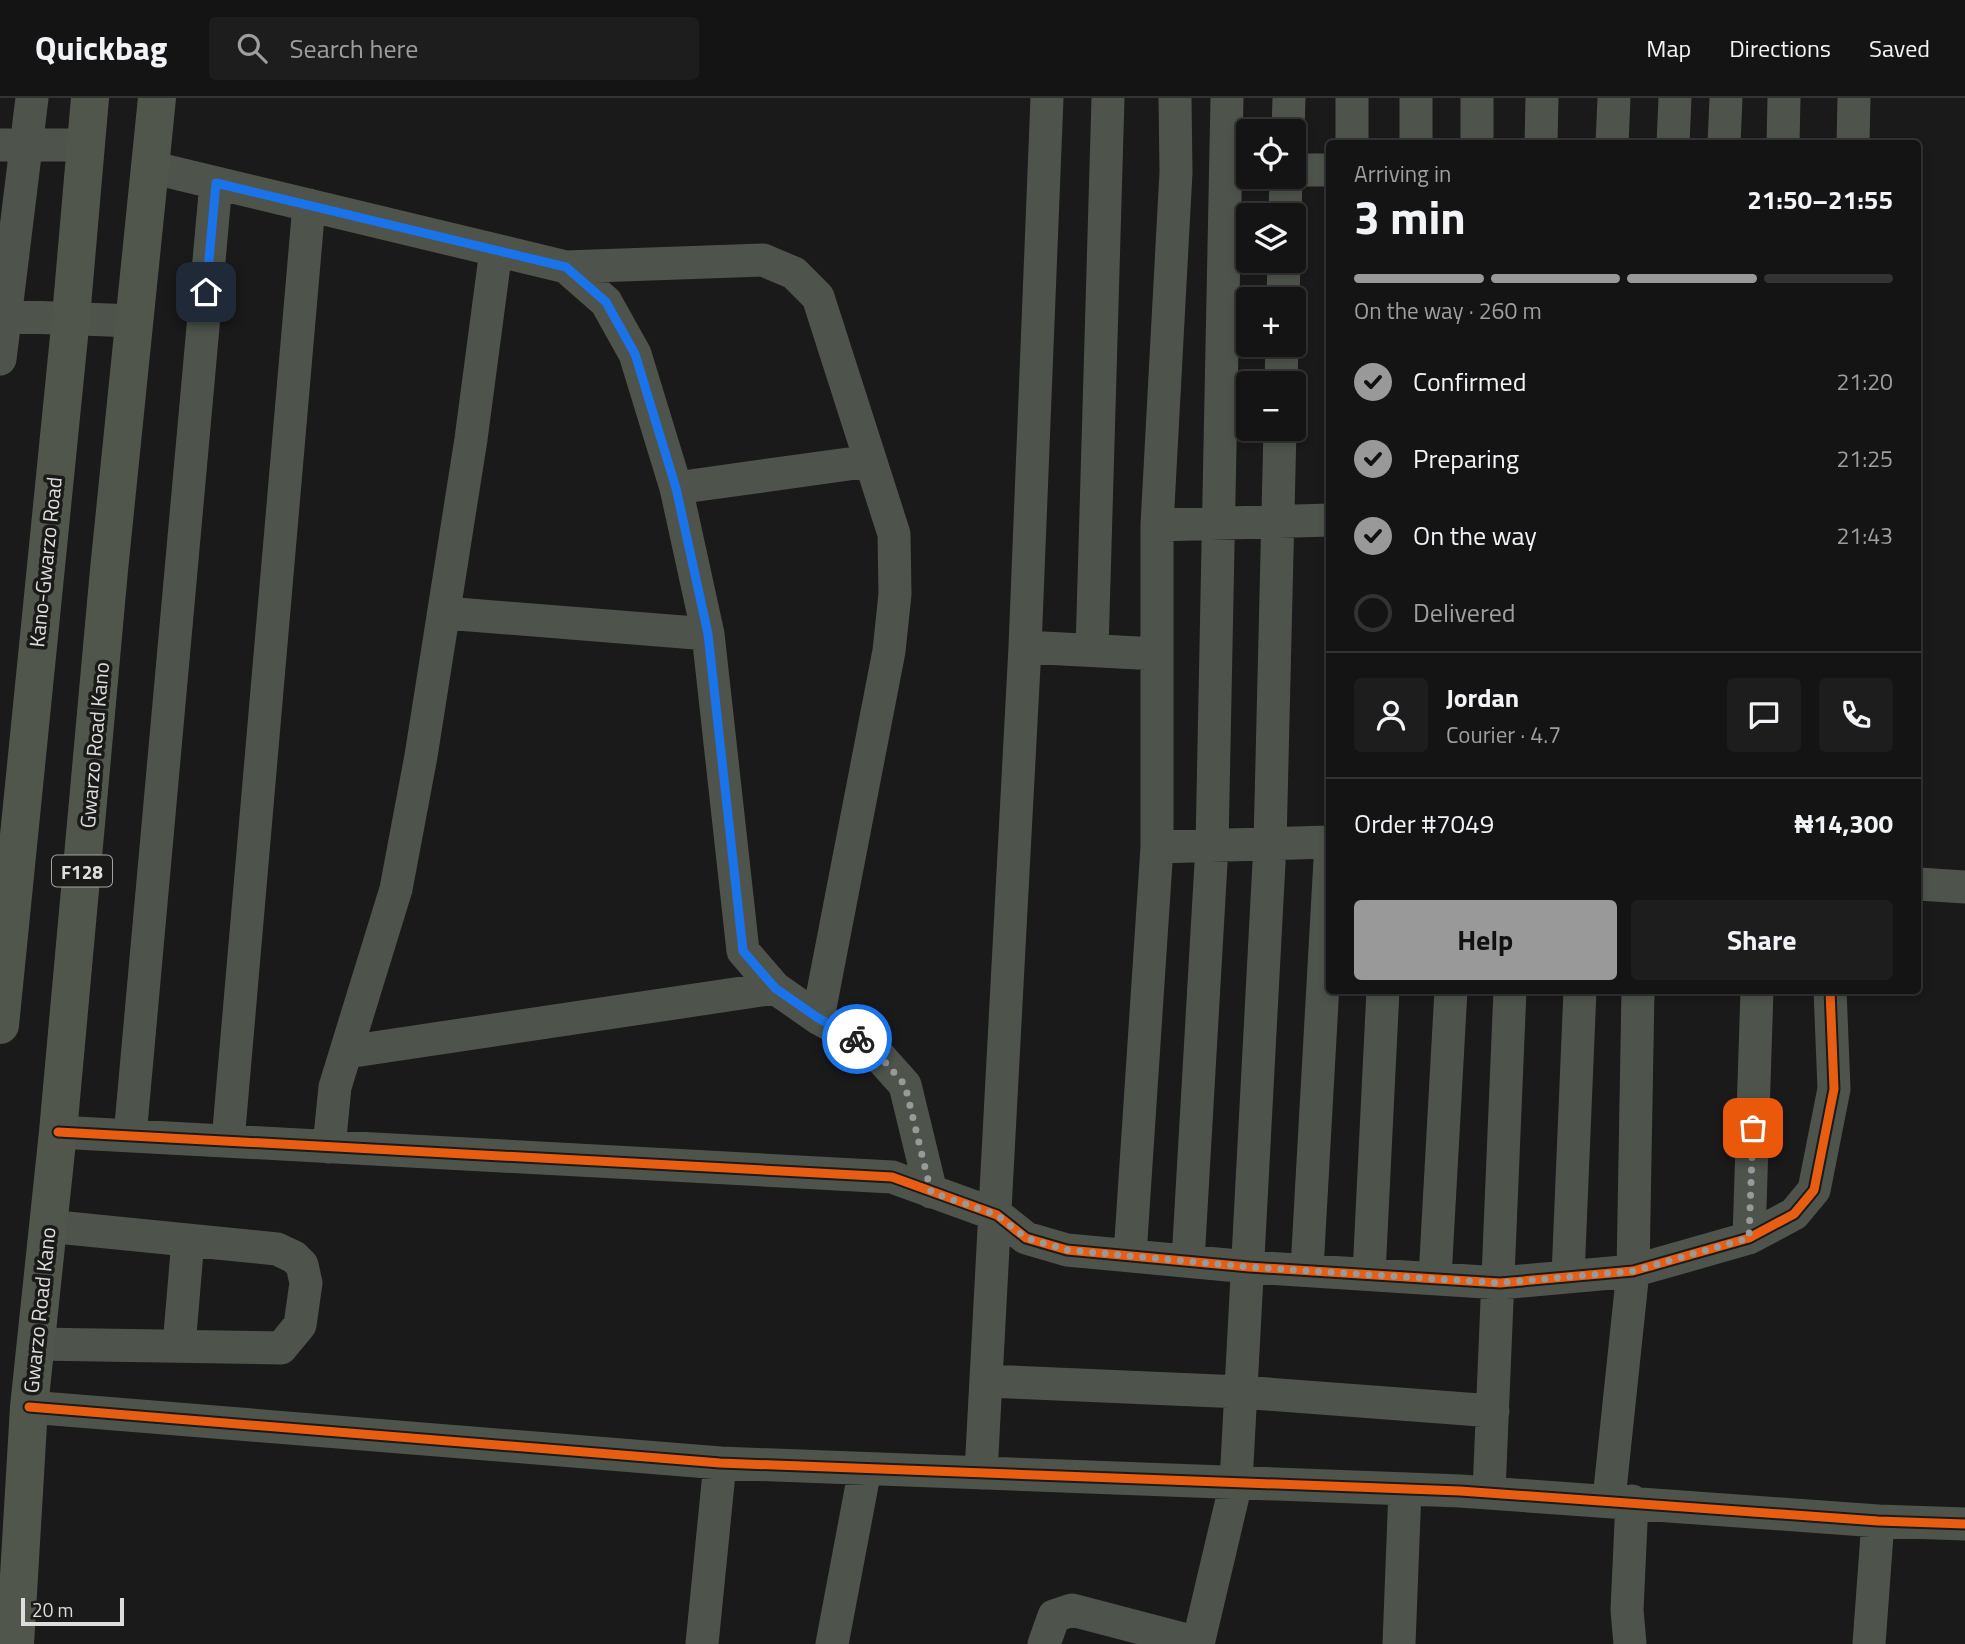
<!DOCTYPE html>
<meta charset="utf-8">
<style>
body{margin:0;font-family:"Titillium Web",sans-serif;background:#1d1d1d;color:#f1f3f6;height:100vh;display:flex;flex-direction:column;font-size:26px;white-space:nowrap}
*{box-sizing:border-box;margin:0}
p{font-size:23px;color:#9d9ea0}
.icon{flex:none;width:38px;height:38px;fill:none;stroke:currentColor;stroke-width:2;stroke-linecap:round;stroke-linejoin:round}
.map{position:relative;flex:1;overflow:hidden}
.drawer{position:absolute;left:1326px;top:42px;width:595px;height:854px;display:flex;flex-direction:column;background:#141414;border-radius:7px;box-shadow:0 4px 10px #0003,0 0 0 2px #333334}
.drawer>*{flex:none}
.buttons{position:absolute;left:1236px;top:21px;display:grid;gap:14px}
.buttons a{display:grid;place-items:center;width:70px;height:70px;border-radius:7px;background:#141414;box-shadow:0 4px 10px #0003,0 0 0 2px #333334;font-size:35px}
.scale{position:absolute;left:21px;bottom:18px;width:103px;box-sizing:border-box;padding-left:7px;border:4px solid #dcdddc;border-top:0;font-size:19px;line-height:24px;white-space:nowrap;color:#dcdddc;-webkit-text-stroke:5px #1a1b19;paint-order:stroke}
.pin{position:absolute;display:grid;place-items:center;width:60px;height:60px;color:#fff;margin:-30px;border-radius:14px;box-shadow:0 4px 10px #0006}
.courier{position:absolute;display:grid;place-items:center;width:70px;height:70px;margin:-35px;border:5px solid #1a73e8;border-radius:50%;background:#fff;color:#222;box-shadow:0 2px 9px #0007}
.headline em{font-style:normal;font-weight:700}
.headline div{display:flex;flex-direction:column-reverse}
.headline{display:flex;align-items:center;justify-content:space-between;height:119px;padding:0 28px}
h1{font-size:46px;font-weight:700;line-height:52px}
.bar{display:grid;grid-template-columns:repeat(4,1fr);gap:10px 7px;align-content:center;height:84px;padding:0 28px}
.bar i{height:9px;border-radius:5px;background:#333334}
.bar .current{background:#989998}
.bar p{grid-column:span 4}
.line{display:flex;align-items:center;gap:18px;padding:0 28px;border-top:2px solid #333334}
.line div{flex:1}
.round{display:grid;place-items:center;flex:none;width:74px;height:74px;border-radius:7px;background:#1d1d1d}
ol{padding:0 28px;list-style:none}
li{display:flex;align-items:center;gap:21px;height:77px}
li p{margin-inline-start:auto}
li .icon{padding:7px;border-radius:50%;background:#989998;color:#111;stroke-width:4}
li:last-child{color:#9d9ea0}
li i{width:38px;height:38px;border:4px solid #333334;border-radius:50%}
.action{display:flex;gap:14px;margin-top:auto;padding:14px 28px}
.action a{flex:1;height:80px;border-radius:7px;background:#989998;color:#111;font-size:28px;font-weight:700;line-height:80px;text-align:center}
.action a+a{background:#1d1d1d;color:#f1f3f6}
header{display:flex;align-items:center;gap:42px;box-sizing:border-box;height:98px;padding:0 35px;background:#141414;border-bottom:2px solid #333334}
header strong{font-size:33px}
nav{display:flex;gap:38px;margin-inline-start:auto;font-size:24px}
.search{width:490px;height:63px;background:#1d1d1d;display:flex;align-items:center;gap:18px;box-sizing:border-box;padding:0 24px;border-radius:7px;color:#9d9ea0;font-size:26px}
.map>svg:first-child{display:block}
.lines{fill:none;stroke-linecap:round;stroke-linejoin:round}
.minor{stroke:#4e544c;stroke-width:33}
.major{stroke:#50564c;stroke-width:38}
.cycleway-casing{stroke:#1a1b19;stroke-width:13}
.cycleway{stroke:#e95d12;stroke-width:9}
.done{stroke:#989998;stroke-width:7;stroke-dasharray:0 12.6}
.route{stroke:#1a73e8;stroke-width:9}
.labels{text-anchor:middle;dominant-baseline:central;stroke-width:7;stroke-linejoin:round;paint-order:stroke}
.shield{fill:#1a1b19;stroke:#a2a3a2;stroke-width:2}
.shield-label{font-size:19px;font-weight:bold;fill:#dcdddc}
.street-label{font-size:21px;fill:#dcdddc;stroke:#1a1b19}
</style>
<header>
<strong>Quickbag</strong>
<div class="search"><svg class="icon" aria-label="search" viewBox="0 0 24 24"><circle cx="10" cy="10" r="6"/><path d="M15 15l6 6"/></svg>Search here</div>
<nav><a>Map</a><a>Directions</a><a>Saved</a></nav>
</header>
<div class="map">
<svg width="1965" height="1546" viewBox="0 0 1965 1546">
<rect width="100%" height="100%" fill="#1a1a1a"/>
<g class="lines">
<!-- minor -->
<path class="minor" d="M1288,33L1289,0
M1352,46V0
M1416,46V0
M1477,46V0
M1541,46L1542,0
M1612,46L1614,0
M1673,46L1675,0
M1724,46L1726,0
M1783,46L1784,0
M1853,46L1854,0
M0,47H86
M150,69L566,169L606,204L635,256L676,390L708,536L743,853L775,890L818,920L871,949L905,987L931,1094
M1293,72H1330
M1285,117L1286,79
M566,169L763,162L794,175L818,199L894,436L895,496L889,553L818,920
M1283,201L1284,163
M0,218L135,223
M0,261L32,0
M1281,285L1282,247
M676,390L870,363
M1157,427L1330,422
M445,515L708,536
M1025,549L1157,556
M1092,552L1108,0
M1157,749L1330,744
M1918,786L1965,789
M347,954L775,890
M58,1034L892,1079L997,1117L1026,1140L1067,1152L1249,1169L1500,1185L1633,1173L1749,1140L1794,1116L1814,1092L1834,991L1830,892
M130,1038L216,85
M228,1043L309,107
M329,1049L335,989L396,791L421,658L471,341L496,152
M1749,1140L1757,892
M1130,1157L1157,749V427L1176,74L1175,0
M1188,1163L1212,748L1227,0
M1307,1171L1330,762
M1369,1176L1383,892
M1568,1178L1580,892
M1435,1180L1451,892
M35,1246L281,1250L300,1227L306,1185L302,1167L294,1159L277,1151L47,1128
M179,1248L188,1142
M987,1283L1241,1294L1493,1313
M29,1309L720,1365L1460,1393L1878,1423L1965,1426
M981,1375L1025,549L1047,0
M1489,1394L1510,892
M1609,1401L1633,1173L1638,892
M702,1546L720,1365
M832,1546L865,1371
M1044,1546L1054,1518L1072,1512L1198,1545
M1198,1546L1236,1385L1270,746L1280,331
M1399,1546L1405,1391
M1630,1546L1627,1512L1632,1403
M1869,1546L1878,1423"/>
<!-- major -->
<path class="major" d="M0,927L71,219L90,0
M15,1546L29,1309L58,1034L109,472L157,0"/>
<defs>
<path id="cycleway" d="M58,1034L892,1079L997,1117L1026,1140L1067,1152L1249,1169L1500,1185L1633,1173L1749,1140L1794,1116L1814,1092L1834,991L1830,892
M29,1309L720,1365L1460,1393L1878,1423L1965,1426"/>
</defs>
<!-- cycleway casing -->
<use href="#cycleway" class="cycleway-casing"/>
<!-- cycleway -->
<use href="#cycleway" class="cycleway"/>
</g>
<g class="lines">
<!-- done -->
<path class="done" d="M857,941L871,948L905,987L931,1094L997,1117L1026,1140L1067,1152L1249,1169L1500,1185L1633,1173L1749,1140L1753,1030"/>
<!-- route -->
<path class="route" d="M206,194L216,85L566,169L606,204L635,256L676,390L708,536L743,853L775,890L818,920L857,941"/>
</g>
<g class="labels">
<!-- shield labels -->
<rect class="shield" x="52" y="757.5" width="60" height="31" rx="5"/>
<g class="shield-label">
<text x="82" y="773">F128</text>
</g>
<!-- street labels -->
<g class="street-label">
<text transform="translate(45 464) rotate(-84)">Kano-Gwarzo Road</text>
<text transform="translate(94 647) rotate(-85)">Gwarzo Road Kano</text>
<text transform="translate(39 1212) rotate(-84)">Gwarzo Road Kano</text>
</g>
</g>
</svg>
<div class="buttons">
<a><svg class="icon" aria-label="locate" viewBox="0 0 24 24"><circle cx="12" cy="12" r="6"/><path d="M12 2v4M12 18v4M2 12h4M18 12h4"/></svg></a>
<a><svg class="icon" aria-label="layers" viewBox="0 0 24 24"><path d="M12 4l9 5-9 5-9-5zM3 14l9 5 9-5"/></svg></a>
<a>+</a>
<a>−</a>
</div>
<div class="scale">20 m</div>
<div class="pin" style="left:1753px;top:1030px;background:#ea580c"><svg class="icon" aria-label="bag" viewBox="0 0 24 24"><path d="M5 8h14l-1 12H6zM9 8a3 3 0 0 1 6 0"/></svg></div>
<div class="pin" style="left:206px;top:194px;background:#1f2937"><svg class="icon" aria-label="home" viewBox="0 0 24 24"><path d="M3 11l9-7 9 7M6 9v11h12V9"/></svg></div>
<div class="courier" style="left:857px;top:941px"><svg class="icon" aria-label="bike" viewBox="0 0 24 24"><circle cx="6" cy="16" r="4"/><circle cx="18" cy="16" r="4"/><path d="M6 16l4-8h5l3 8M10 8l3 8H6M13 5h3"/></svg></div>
<section class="drawer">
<div class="headline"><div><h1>3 min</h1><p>Arriving in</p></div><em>21:50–21:55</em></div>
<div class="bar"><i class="current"></i><i class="current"></i><i class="current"></i><i></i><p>On the way · 260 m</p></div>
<ol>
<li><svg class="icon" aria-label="check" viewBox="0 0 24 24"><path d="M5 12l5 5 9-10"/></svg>Confirmed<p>21:20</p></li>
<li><svg class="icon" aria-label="check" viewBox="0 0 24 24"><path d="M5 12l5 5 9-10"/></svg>Preparing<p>21:25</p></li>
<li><svg class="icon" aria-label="check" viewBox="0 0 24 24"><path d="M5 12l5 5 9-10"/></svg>On the way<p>21:43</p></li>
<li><i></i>Delivered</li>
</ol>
<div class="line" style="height:126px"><a class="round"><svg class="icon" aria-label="person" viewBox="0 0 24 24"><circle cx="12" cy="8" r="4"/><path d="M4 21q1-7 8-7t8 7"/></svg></a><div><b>Jordan</b><p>Courier · 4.7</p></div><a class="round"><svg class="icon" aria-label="chat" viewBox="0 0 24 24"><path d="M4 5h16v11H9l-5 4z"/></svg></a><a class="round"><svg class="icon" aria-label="phone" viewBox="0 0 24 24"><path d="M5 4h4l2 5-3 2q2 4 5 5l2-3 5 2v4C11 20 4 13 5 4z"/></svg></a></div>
<div class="line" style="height:91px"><div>Order #7049</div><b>₦14,300</b></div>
<div class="action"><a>Help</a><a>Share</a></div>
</section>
</div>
